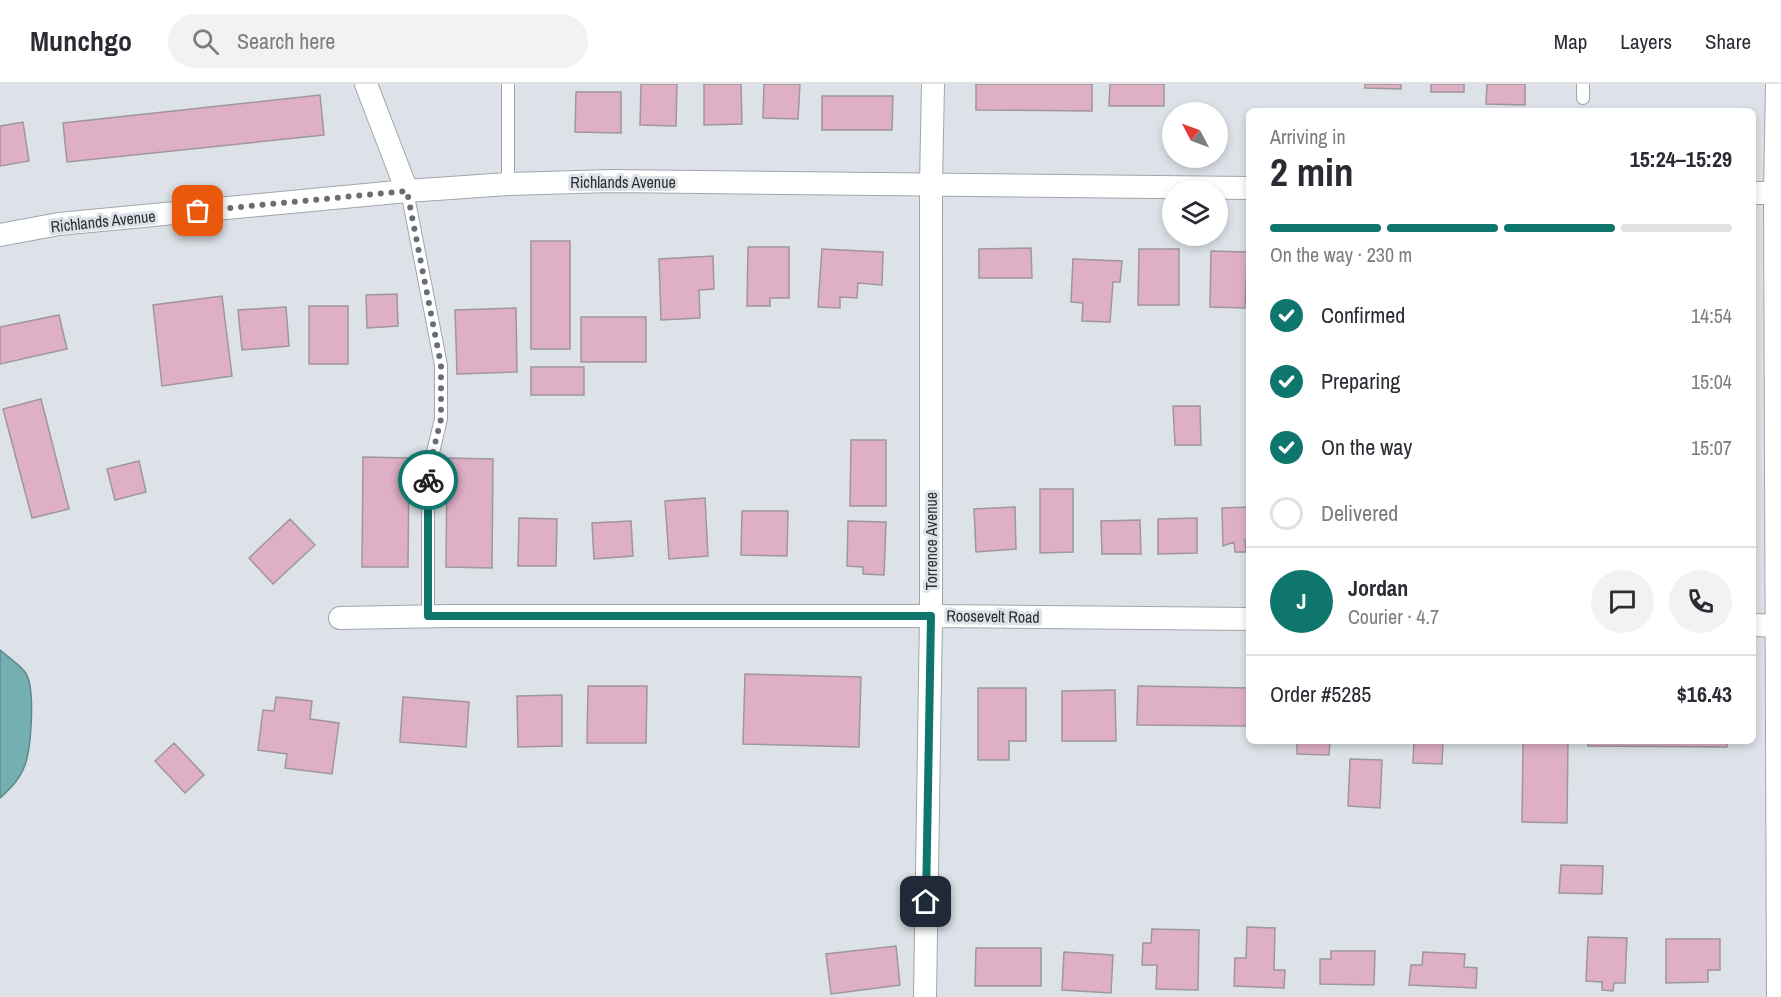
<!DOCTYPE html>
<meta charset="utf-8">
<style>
body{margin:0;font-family:"Archivo Narrow",sans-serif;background:#f2f2f3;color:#2b2b33;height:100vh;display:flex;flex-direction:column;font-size:22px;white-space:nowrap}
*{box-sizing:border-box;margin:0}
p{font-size:20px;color:#7c7c81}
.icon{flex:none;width:33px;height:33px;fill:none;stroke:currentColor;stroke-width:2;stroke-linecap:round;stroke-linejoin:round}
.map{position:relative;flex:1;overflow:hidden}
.panel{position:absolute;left:1246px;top:24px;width:510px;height:636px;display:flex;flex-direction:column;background:#fff;border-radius:9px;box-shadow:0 3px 9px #0003}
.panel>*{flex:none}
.needle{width:39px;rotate:311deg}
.controls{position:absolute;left:1162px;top:18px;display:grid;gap:12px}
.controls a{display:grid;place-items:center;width:66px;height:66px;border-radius:50%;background:#fff;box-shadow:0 3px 9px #0003;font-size:30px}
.pin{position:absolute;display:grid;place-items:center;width:51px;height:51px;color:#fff;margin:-26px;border-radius:12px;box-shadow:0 3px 9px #0006}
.courier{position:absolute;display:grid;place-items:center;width:60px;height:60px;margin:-30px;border:4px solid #0f766e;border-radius:50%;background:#fff;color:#222;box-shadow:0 2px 8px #0007}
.overview em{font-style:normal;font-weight:700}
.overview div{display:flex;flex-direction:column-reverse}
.overview{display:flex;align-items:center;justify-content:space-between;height:102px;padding:0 24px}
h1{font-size:39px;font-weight:700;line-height:45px}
.bar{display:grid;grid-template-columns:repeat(4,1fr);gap:9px 6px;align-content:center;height:72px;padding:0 24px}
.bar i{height:8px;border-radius:4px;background:#e1e1e2}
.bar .selected{background:#0f766e}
.bar p{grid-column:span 4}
.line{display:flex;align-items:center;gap:15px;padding:0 24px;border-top:2px solid #e1e1e2}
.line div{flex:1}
.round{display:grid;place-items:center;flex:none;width:63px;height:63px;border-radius:32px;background:#f2f2f3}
ol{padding:0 24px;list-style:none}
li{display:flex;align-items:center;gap:18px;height:66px}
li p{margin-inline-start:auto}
li .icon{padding:6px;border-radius:50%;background:#0f766e;color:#fff;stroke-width:4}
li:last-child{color:#7c7c81}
li i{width:33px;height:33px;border:3px solid #e1e1e2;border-radius:50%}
header{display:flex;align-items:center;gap:36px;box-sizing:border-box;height:84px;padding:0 30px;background:#fff;border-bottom:2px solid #e1e1e2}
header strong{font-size:28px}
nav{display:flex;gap:33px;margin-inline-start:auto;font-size:21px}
.search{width:420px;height:54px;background:#f2f2f3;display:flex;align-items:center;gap:15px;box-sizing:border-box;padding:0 21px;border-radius:33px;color:#7c7c81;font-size:22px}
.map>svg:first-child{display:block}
.water{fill:#74afb2;stroke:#5f898c;stroke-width:1.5}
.building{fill:#deafc5;stroke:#9f979a;stroke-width:1.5}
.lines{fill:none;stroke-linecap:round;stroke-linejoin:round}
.service-casing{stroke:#a0a6ac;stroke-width:14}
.minor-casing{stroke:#a0a6ac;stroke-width:24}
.service{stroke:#fff;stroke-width:12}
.minor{stroke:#fff;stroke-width:22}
.done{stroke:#6a6e72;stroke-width:6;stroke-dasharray:0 10.8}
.route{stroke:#0f766e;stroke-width:8}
.labels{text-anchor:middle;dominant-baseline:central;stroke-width:6;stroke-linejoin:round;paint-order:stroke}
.street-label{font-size:16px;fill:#2d3032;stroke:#dce2e8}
</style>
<header>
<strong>Munchgo</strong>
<div class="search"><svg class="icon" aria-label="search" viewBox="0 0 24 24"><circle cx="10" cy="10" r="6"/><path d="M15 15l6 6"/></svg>Search here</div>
<nav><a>Map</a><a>Layers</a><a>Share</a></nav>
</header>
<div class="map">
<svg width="1781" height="913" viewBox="0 0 1781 913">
<rect width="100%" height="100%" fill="#dce2e8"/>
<!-- water -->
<path class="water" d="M0,566C8,573 19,580 25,588C36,602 31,664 25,681C20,695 11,704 0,714Z"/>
<!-- building -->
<path class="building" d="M641,0H677L676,42L640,41Z
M704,0H741L742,40L704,41Z
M764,0H800L798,35L763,34Z
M976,0H1092V27L976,26Z
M1110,0H1164V22H1109Z
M1365,0H1401V5L1365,4Z
M1431,0H1464V8H1431Z
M1487,0H1525V21L1486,20Z
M576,8H621V49L575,48Z
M320,11L324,51L67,78L63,39Z
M822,12H893L892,46H822Z
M23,38L29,77L0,82V42Z
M531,157H570V265H531Z
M748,163H789V214H770V222H747Z
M1031,164L1032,194H979V165Z
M822,165L883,168L882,201L858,199L857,214L840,213V224L818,223Z
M1139,165H1179V221H1138Z
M1211,167L1247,168L1245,224L1210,223Z
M713,172L714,205L699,206L700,234L661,236L659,175Z
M1073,175L1122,177L1120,198H1113L1110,238L1082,237L1083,219L1071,218Z
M397,210L398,242L367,244L366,211Z
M222,212L232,292L162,302L153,221Z
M309,222H348V280H309Z
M286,223L289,262L242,266L238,226Z
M516,224L517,288L457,290L455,226Z
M59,231L67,265L0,280V243Z
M581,233H646V278H581Z
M531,283H584V311H531Z
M41,315L69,425L32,434L3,325Z
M1173,322H1200L1201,361H1175Z
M851,356H886V422H850Z
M363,373L409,374L408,483H362Z
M447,374L493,375L492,484L446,483Z
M139,377L146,408L115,416L107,385Z
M1040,405H1073V468L1040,469Z
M705,414L708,472L669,475L665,417Z
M1015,423L1016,465L976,468L974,425Z
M1250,423V455H1245L1246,468H1235L1234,458L1223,462L1222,424Z
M742,427H788L787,472L741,471Z
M519,434L557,435L556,482H518Z
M1197,434V469L1158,470V435Z
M290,435L315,461L273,500L249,474Z
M1140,436L1141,470H1102L1101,437Z
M631,437L633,472L594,475L592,439Z
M848,437L886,438L884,491L863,490V483L847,482Z
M745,590L861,593L859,663L743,660Z
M588,602H647L646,659H587Z
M1138,602L1250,604V642L1137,641Z
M978,604H1026V657H1009V676H978Z
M1115,606L1116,657H1062V607Z
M562,611V662L518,663L517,612Z
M276,613L312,617L310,635L339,639L332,690L285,684L287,670L258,666L263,626L274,627Z
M403,613L469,618L466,663L400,658Z
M1297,657H1330L1329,671L1297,670Z
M1414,657H1443L1442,680L1413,679Z
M1523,657H1568L1567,739L1522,738Z
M1588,657H1727V663L1588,662Z
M174,659L204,691L185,709L155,677Z
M1350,675L1382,676L1380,724L1348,722Z
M1561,781L1603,782L1602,810L1559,809Z
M1247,843L1275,844L1274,886H1285L1284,904L1234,902L1235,874H1246Z
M1152,845L1199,846L1198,906L1156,905L1157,881H1142L1143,859H1151Z
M1588,853L1627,854L1625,899H1614L1613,907L1602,906V898L1586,897Z
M1666,855H1720V886H1708V898L1666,899Z
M896,862L900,901L831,910L826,870Z
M976,864H1041V902H975Z
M1331,867H1375L1374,901L1320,900V875H1331Z
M1064,868L1113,871L1111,909L1062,906Z
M1423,868L1465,870L1464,883L1477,884L1476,904L1409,901L1411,881H1422Z"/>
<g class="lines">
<defs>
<path id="service" d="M1583,14V0
M508,100V0
M407,107L441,281V335L428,389V532"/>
<path id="minor" d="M366,0L407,107
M1777,0L1775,109L1778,913
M1754,109H1781
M0,151L59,140L407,107L508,100L612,97L1250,104
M340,534L448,532H931L1250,535
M1754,541L1781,542
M925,913L931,532V100L933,0"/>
</defs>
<!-- service casing -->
<use href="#service" class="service-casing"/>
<!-- minor casing -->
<use href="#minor" class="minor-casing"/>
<!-- service -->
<use href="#service" class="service"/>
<!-- minor -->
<use href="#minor" class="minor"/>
</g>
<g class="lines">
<!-- done -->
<path class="done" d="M198,127L407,107L441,281V335L428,389V396"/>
<!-- route -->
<path class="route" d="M428,396V532H931L926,818"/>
</g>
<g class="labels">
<!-- street labels -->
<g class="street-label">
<text x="623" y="98">Richlands Avenue</text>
<text transform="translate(103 137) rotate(-6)">Richlands Avenue</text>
<text transform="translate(931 457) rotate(-90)">Torrence Avenue</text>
<text transform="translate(993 532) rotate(1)">Roosevelt Road</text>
</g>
</g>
</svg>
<div class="controls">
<a><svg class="needle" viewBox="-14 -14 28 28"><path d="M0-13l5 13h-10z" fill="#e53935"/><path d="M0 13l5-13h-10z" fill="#7c7c81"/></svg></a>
<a><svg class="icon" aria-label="layers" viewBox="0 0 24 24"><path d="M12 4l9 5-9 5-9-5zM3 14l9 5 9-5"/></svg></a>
</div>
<div class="pin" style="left:198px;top:127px;background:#ea580c"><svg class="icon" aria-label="bag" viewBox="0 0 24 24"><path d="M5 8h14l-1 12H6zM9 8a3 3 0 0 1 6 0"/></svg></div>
<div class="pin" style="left:926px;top:818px;background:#1f2937"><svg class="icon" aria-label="home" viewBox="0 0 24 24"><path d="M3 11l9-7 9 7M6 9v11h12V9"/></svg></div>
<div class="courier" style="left:428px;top:396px"><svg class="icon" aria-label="bike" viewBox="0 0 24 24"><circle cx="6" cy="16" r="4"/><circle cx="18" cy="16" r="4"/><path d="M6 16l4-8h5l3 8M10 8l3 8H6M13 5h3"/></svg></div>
<section class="panel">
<div class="overview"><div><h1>2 min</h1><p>Arriving in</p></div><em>15:24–15:29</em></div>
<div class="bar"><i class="selected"></i><i class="selected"></i><i class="selected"></i><i></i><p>On the way · 230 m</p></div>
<ol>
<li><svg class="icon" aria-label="check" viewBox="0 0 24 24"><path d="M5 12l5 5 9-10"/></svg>Confirmed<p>14:54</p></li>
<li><svg class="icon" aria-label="check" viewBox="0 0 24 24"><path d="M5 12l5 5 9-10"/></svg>Preparing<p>15:04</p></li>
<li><svg class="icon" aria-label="check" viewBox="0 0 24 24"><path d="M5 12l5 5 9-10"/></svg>On the way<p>15:07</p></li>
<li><i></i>Delivered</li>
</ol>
<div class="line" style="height:108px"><b class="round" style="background:#0f766e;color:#fff">J</b><div><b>Jordan</b><p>Courier · 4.7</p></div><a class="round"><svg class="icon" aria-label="chat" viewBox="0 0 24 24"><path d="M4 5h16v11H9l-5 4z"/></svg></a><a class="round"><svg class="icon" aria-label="phone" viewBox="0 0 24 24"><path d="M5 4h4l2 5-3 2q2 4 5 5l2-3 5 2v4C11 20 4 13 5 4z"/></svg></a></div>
<div class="line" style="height:78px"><div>Order #5285</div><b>$16.43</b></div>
</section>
</div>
